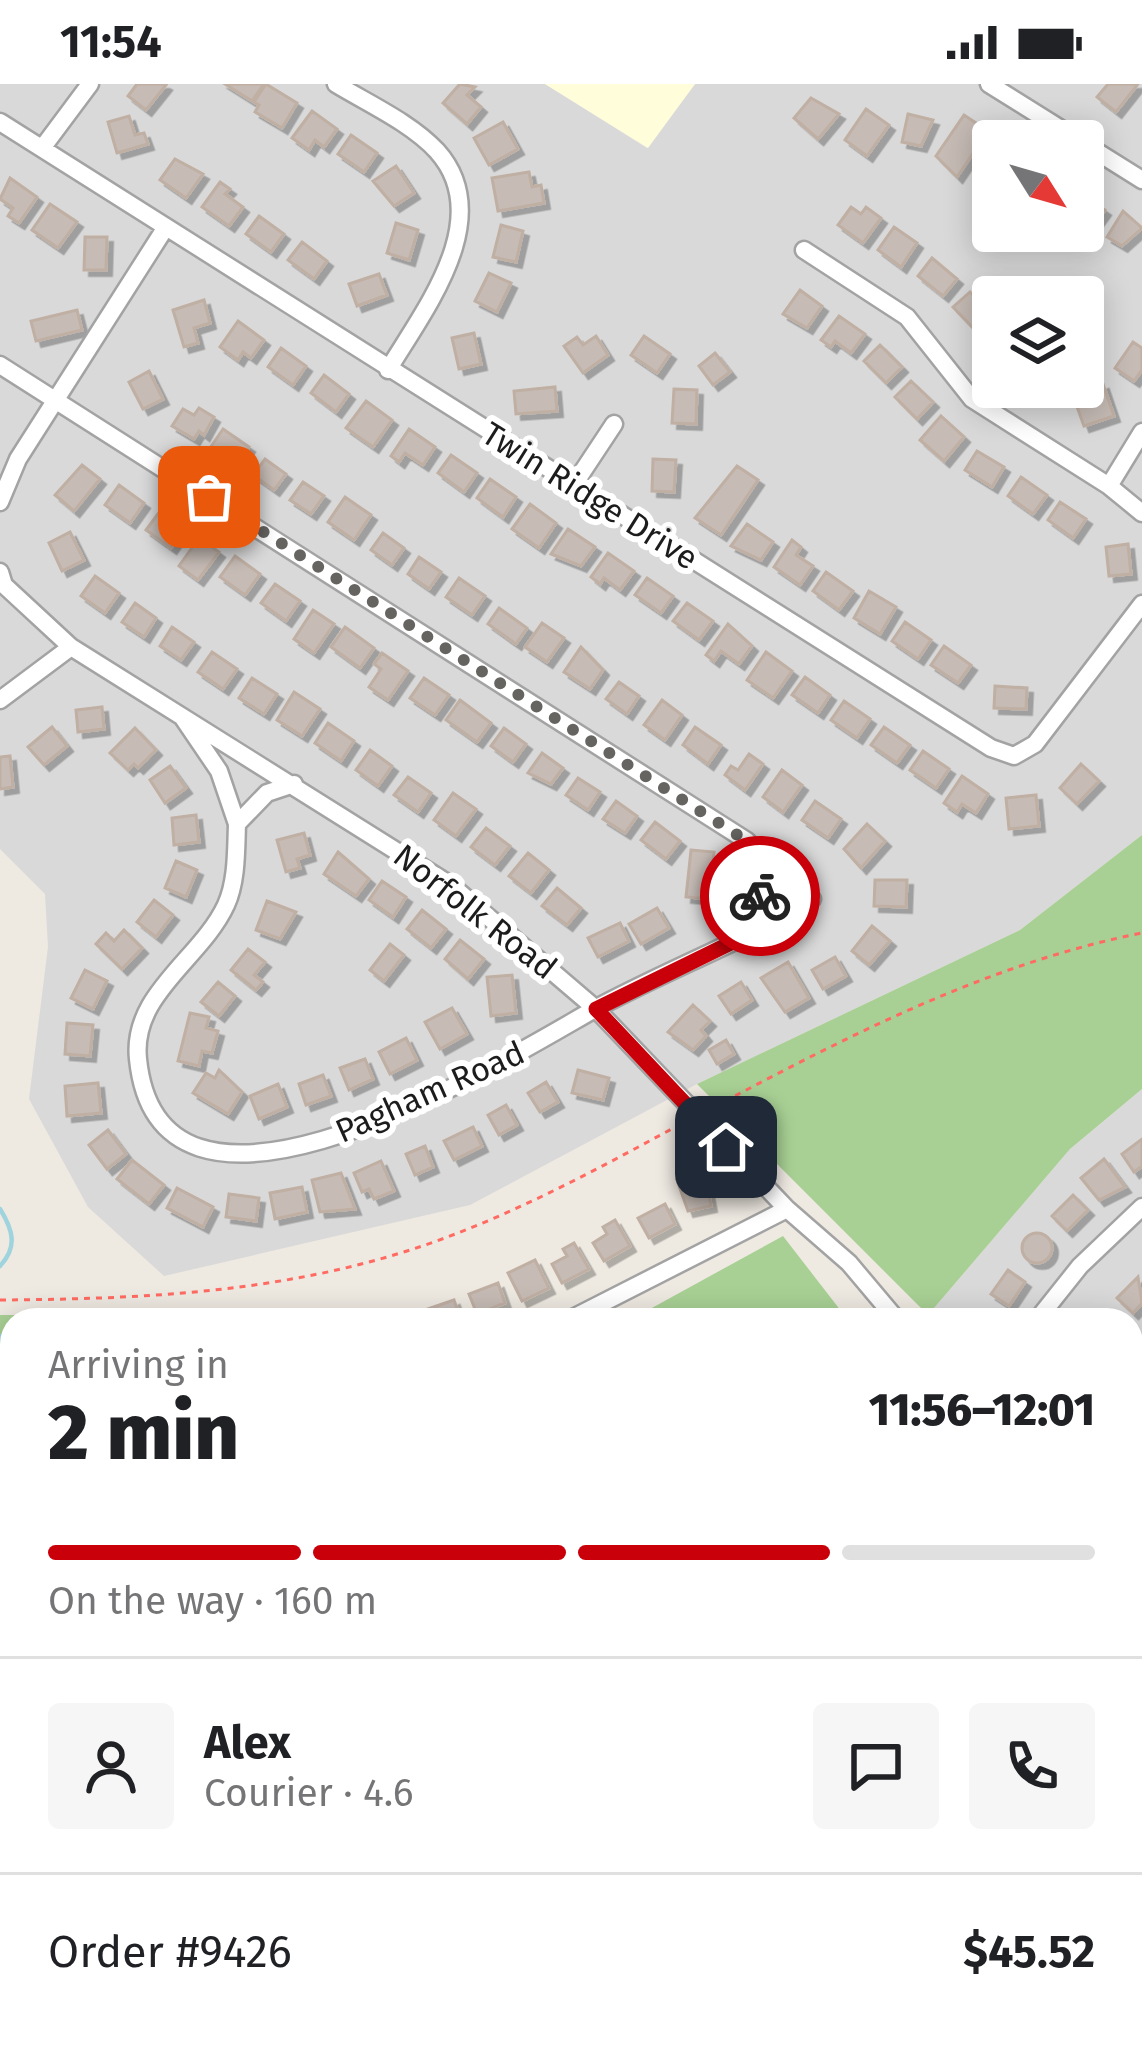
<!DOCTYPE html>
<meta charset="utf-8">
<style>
body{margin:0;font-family:"Fira Sans",sans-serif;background:#f6f6f6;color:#202124;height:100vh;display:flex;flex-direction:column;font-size:45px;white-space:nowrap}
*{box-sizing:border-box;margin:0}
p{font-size:39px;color:#757577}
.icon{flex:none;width:66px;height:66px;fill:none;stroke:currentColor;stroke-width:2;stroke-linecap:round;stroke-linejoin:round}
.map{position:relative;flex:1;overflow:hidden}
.panel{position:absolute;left:0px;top:1224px;width:1143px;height:747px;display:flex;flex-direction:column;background:#fff;border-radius:36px 36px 0 0;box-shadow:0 6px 30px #0003}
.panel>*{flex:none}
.needle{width:78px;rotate:127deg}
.buttons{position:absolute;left:972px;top:36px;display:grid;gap:24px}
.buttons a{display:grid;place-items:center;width:132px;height:132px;border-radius:12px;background:#fff;box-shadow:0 6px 30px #0003;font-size:60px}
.pin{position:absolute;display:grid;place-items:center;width:102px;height:102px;color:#fff;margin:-51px;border-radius:24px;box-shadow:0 6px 18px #0006}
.courier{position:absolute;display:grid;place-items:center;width:120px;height:120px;margin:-60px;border:9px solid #c90009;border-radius:50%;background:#fff;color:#222;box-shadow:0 3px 15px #0007}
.headline em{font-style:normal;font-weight:800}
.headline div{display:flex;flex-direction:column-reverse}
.headline{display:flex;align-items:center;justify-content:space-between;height:204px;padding:0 48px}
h1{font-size:78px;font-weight:800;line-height:90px}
.bar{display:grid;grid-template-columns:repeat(4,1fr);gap:18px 12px;align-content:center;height:144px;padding:0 48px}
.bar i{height:15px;border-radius:9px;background:#e0e0e0}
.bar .selected{background:#c90009}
.bar p{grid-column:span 4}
.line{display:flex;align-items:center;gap:30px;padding:0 48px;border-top:3px solid #e0e0e0}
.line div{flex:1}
.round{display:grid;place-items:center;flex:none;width:126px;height:126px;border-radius:12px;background:#f6f6f6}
.status{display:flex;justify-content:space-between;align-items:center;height:84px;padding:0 60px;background:#fff;direction:ltr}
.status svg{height:33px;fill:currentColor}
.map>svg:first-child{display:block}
.residential{fill:#dad9d9;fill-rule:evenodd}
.education{fill:#fffdda}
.forest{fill:#a8d094}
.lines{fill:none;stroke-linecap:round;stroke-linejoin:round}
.stream{stroke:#9fd3de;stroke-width:4.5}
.building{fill:#c6bbb5;stroke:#c0afa3;stroke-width:3;filter:url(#shadow)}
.minor-casing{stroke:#a3a3a3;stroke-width:21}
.major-casing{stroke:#955d00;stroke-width:26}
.path{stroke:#ff6b62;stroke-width:3;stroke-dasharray:6 6;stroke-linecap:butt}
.minor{stroke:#fff;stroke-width:16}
.major{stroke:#ffcd96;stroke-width:21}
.done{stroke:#666461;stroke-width:12;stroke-dasharray:0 21.6}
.route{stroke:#c90009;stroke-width:15}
.labels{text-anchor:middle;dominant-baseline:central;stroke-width:12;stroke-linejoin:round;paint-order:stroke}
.street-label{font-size:33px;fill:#1c1c1c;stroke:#fff}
</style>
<div class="status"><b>11:54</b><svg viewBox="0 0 49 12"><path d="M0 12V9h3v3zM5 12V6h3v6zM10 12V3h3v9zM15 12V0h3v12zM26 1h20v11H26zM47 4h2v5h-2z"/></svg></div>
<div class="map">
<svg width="1142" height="1970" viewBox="0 0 1142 1970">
<defs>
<filter id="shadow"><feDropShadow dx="5.5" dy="5.5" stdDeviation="0" flood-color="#0004"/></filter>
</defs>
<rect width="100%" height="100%" fill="#eee9e1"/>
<!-- residential -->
<path class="residential" d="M0,0H545L647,64L695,0H1142V751L1020,846L697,1000L470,1121L164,1192L88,1123L29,1015L48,863L45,810L0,765ZM993,57H1083V147H993ZM993,213H1083V303H993Z
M1142,1005V1655L1131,1667V1236H914L928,1231L1070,1065Z"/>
<!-- education -->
<path class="education" d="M545,0H695L648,64Z"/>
<!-- forest -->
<path class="forest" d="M1142,751V1005L1070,1065L928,1231L697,1000L1020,846Z
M783,1152L848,1236H630Z
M0,1231H175V1236H12V1821H0Z"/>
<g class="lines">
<!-- stream -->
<path class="stream" d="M0,1125C13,1146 18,1163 0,1182
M0,1252L12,1279
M139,1959L142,1970"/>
</g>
<!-- building -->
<path class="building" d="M137,0H164L166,1L146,26L128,12Z
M225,0H261L263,1L252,17Z
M266,0L297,19L282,44L255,28L259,21L254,18Z
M460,0L475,3L467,11L481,23L467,40L443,19Z
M1108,0H1138L1116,28L1097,13Z
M811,14L839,30L818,55L794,34Z
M866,25L889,41L867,72L845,56Z
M312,27L337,45L324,63L315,56L309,66L292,54Z
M908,30L933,36L921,62L902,58Z
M964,31L988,47L957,93L936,72Z
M129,32L135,51L144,49L148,60L117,69L108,38Z
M503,38L518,65L489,81L474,54Z
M351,51L377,69L364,88L338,70Z
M175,75L203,90L186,114L160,96Z
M396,82L414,109L394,122L373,97Z
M529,88L532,103L541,101L544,119L498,127L492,94Z
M10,94L37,113L19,139L8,132L13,124L0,115Z
M220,98L230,105L225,110L243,123L229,142L202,123Z
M1083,111L1105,126L1092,144L1083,140Z
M50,120L77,138L58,164L32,146Z
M851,123L861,130L866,123L881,134L863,159L838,141Z
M1123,127L1142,144L1122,162L1107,153Z
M259,132L284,150L271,168L246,150Z
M396,139L418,146L409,176L387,169Z
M501,141L523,147L516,178L493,173Z
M894,143L917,159L901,183L878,166Z
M85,153H107L106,186H84Z
M302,158L327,177L314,195L288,176Z
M932,174L957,195L943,212L918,192Z
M489,189L511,199L497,228L475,217Z
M379,190L387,211L357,222L349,200Z
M800,206L822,222L807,244L783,230Z
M970,208L992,231L975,246L953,223Z
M204,216L210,239L194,244L198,259L184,263L173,226Z
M77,226L82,246L36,257L31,237Z
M839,232L865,250L851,269L835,257L831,263L821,256Z
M238,237L264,256L251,274L243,268L238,276L220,263Z
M474,249L481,280L459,285L452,254Z
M596,252L608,271L583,289L564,262L577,253L583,261Z
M644,252L670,270L657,289L631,271Z
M1133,258L1142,264V286L1134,297L1115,284Z
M880,261L902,283L886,299L864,277Z
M281,264L306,282L293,301L268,283Z
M715,269L730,288L713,301L699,282Z
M149,287L163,315L143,325L129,298Z
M324,291L349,310L336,328L311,309Z
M911,297L933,318L917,335L895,313Z
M1103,300L1114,332L1084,342L1076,320L1092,315L1088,305Z
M555,303L557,327L516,330L514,307Z
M674,305L697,306L696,340L672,339Z
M366,317L392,336L373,363L346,344Z
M199,324L214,333L204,351L199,347L194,355L172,342L183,325L194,331Z
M941,332L964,353L944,377L920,356Z
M223,345L249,363L236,382L210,364Z
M409,345L435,363L423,381L405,369L399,378L391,372Z
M977,367L1004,383L992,403L965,386Z
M451,371L477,389L464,408L438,389Z
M265,375L286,390L274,406L253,391Z
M653,375L676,376L674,408L652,407Z
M82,381L100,395L74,427L55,411Z
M737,382L758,396L721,451L695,434Z
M1021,393L1047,411L1033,430L1008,412Z
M490,395L516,413L503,433L477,414Z
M303,398L324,412L311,430L290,416Z
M119,401L144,419L130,439L105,421Z
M345,413L371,431L354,456L328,438Z
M1060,418L1086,435L1073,454L1048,436Z
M530,420L556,439L539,464L512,445Z
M160,427L184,445L171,464L146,446Z
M747,440L773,458L761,476L731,462Z
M568,445L595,463L581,482L551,470Z
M70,448L84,476L62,487L49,459Z
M383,449L404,464L392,481L371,466Z
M199,454L219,468L198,496L179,482Z
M792,456L801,463L796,471L813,482L800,501L774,483Z
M1128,460L1131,490L1109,492L1106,463Z
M608,469L634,487L620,506L604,494L600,500L591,493Z
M235,472L260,490L245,511L220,493Z
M419,473L441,488L429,505L408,490Z
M826,488L853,507L839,526L813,507Z
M95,492L119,509L105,529L81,512Z
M459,494L485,512L472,531L446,513Z
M647,494L673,512L661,529L635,511Z
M275,500L300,517L286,537L261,519Z
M869,507L896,523L880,550L854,534Z
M135,519L156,534L144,553L122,538Z
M687,519L713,537L699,556L673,537Z
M499,524L527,544L516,560L488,540Z
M313,526L334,540L314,569L294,555Z
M905,538L931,556L918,575L892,557Z
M542,539L564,554L547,578L525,563Z
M728,540L752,562L739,580L721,567L714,577L706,571Z
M172,543L194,558L181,576L160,562Z
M345,543L374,564L360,584L331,563Z
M944,562L971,581L958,599L931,581Z
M581,563L603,586L590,605L564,588Z
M212,568L237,585L223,605L198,588Z
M766,568L792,587L773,614L747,596Z
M382,569L408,587L388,616L369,603L381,585L374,580Z
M805,593L830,611L818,629L792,611Z
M252,594L277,610L264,630L239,614Z
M424,594L449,611L435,631L410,614Z
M619,598L639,612L627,630L606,615Z
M995,602L1027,604L1026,625L994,624Z
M294,608L320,625L302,652L277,636Z
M460,616L491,639L477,658L446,636Z
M662,616L682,631L665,656L644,641Z
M844,617L870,635L857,654L831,636Z
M102,623L104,645L78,648L76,626Z
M328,639L354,657L341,677L315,659Z
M52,643L67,662L44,681L28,663Z
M695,643L721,661L708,680L683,661Z
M884,643L910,661L897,679L871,661Z
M135,644L156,666L138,684L134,680L128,686L110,669Z
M504,644L526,660L513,678L491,662Z
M370,666L392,682L378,702L356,686Z
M923,667L949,685L936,704L910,686Z
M542,669L563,684L551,700L528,689Z
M749,670L763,680L745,706L725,691L731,682L738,686Z
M10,672L13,703L0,705V673Z
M1081,680L1099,697L1077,720L1060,704Z
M170,682L186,704L165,719L150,696Z
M782,686L802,701L783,728L763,713Z
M962,692L988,710L976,729L962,720L957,728L944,719Z
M408,693L431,709L418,728L394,711Z
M578,694L600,708L588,726L566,711Z
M453,709L476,725L456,752L434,736Z
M1036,711L1039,742L1009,745L1006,714Z
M616,717L637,732L625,749L603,735Z
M815,717L841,735L828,754L802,736Z
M196,731L199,758L174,761L172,734Z
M655,738L680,757L666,775L641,756Z
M867,740L885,757L861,784L844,765Z
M486,744L510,762L495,781L471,763Z
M304,749L310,771L297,775L300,784L286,788L277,756Z
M691,766L714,768L709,815L686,813Z
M338,768L369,795L356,812L324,790Z
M528,769L549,786L531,809L509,792Z
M176,777L197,786L186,813L165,804Z
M875,796H907L906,823L874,822Z
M382,797L406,813L393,833L369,816Z
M557,804L581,824L567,841L542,822Z
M154,816L173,831L156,853L137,838Z
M267,817L296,828L280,855L256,846Z
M657,824L669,844L641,860L629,840Z
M422,826L446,845L431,864L407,845Z
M620,839L629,857L598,873L588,854Z
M872,842L890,857L869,881L852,867Z
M124,846L142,864L122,885L96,860L106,849L114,857Z
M460,856L484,875L468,895L445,875Z
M390,860L404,871L384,897L370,886Z
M248,865L265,878L254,891L263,898L256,906L231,886Z
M835,873L846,892L823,905L812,886Z
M788,878L809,914L785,928L761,894Z
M85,886L107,897L93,925L71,914Z
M512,891L516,929L491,932L487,893Z
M218,898L235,912L219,932L201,918Z
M741,898L752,916L731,930L719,912Z
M693,921L710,937L701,946L706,952L693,966L668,948Z
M452,924L467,950L440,965L425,938Z
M190,929L209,933L206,944L218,947L212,969L202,967L199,982L178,977Z
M67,939L93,941L90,972L65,970Z
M406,954L417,976L390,990L379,968Z
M726,956L734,970L717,980L709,966Z
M365,975L373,995L349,1006L340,984Z
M219,986L242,1008L228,1030L193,1009L206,989L215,994Z
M578,986L609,994L603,1016L572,1009Z
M323,991L331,1012L306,1021L299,1000Z
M546,998L558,1018L540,1028L528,1009Z
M98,999L101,1029L67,1032L65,1002Z
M278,1000L287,1023L259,1035L250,1012Z
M506,1021L517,1041L499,1051L488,1031Z
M473,1043L482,1062L454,1076L444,1057Z
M108,1046L126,1070L107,1085L89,1061Z
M1142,1055V1082L1134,1088L1122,1070Z
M425,1062L433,1083L415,1091L406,1070Z
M1104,1075L1125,1103L1099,1116L1081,1094Z
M132,1076L164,1101L149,1120L117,1095Z
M381,1077L394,1107L374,1115L369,1105L362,1108L354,1089Z
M341,1089L355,1125L320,1128L312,1096Z
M705,1090L711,1122L688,1127L677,1096Z
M302,1103L307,1128L275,1135L270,1109Z
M177,1104L213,1123L203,1143L167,1124Z
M229,1110L259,1114L256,1137L226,1133Z
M1073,1111L1088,1126L1067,1147L1052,1132Z
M665,1120L675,1140L649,1154L638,1134Z
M615,1136L630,1162L604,1177L593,1159L607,1150L603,1143Z
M1022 1164a15 15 0 1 1 30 0a15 15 0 1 1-30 0Z
M574,1159L589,1185L562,1199L552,1180L567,1172L563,1165Z
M535,1176L549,1204L522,1217L508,1189Z
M1008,1186L1025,1198L1009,1222L991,1210Z
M1138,1193L1142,1219L1133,1229L1117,1214Z
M498,1199L505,1219L477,1230L469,1210Z
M454,1216L461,1236H429L425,1226Z
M1131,1367L1142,1371L1136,1401L1131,1399Z
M1142,1588V1616L1138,1619L1131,1597Z"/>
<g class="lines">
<defs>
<path id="minor" d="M336,0C369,20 411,39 437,67C497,134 424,226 388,286
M989,0L1080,57
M0,38L991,664L1014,672L1035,660L1142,520
M1083,59L1142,96
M43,63L90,0
M804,166L907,233L972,315L1109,402L1142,429
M0,281L747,757L761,806
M573,402L614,340
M1109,402L1142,348
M0,418L18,375L164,146
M0,488L4,501L71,563L452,802L596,925L787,1125L849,1179L897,1236
M0,616L71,563
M183,634L219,687L237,740L267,709L294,700
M237,740C236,766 237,797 226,821C201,875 131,910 138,975C160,1191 505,976 593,926C641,900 692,878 741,854L760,829L761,806L812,815
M569,1236L787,1125
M1037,1236L1080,1182L1142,1123
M1131,1540L1142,1522
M949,1970V1959"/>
<path id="major" d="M0,1849H12
M1131,1892H1142
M0,1906H12
M1131,1942H1142"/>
</defs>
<!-- minor casing -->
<use href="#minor" class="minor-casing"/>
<!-- major casing -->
<use href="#major" class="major-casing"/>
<!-- path -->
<path class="path" d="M714,1023C850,951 990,879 1142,849
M0,1216C129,1215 255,1210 380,1175C485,1146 583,1093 679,1041"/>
<!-- minor -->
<use href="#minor" class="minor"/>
<!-- major -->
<use href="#major" class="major"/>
</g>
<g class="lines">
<!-- done -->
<path class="done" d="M209,413L747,757L760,812"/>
<!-- route -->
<path class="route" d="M726,1063L596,925L741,854L760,829V812"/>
</g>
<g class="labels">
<!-- street labels -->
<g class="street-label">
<text transform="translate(590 412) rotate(32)">Twin Ridge Drive</text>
<text transform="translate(475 828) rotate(38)">Norfolk Road</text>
<text transform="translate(430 1008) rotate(-24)">Pagham Road</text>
</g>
</g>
</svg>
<div class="buttons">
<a><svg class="needle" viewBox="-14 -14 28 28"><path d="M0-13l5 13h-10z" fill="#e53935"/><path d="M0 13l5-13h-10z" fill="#757577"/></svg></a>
<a><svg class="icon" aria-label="layers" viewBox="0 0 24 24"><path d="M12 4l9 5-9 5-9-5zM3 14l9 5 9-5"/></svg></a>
</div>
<div class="pin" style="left:209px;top:413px;background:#ea580c"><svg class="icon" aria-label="bag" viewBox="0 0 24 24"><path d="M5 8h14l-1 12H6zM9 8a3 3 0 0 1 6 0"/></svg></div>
<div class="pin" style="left:726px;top:1063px;background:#1f2937"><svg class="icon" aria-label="home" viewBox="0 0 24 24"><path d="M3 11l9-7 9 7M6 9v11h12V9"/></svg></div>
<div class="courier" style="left:760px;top:812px"><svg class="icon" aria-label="bike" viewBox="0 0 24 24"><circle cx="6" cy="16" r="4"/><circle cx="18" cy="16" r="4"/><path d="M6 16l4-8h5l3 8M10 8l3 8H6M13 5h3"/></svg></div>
<section class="panel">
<div class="headline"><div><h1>2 min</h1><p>Arriving in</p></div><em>11:56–12:01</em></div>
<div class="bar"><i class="selected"></i><i class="selected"></i><i class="selected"></i><i></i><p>On the way · 160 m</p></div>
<div class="line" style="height:216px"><a class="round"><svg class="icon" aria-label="person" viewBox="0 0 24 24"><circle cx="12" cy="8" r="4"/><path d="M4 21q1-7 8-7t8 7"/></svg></a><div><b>Alex</b><p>Courier · 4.6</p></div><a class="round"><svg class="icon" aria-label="chat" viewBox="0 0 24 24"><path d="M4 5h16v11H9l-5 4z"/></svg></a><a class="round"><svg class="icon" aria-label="phone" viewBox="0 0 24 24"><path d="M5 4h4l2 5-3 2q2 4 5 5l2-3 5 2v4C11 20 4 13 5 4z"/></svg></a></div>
<div class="line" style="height:156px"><div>Order #9426</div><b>$45.52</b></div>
</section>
</div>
